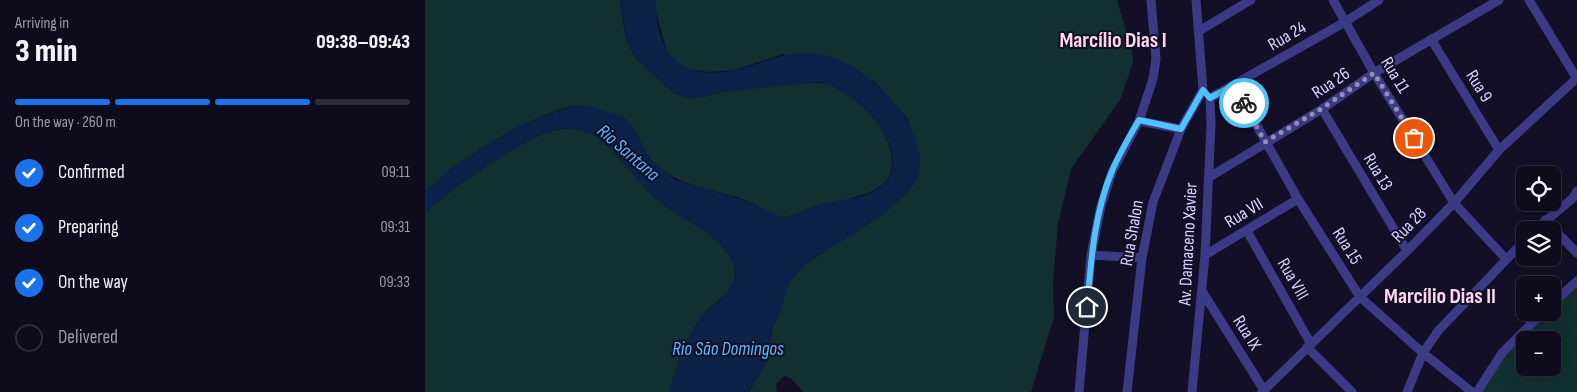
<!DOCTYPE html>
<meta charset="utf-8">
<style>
body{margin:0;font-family:"Sofia Sans Condensed",sans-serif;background:#171425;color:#f1f3f6;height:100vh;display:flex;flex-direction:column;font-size:19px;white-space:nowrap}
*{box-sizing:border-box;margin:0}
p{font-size:16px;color:#9b9ba3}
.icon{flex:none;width:28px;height:28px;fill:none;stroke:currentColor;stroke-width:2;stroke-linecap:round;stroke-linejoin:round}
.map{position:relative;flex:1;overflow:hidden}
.side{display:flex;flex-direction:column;background:#0e0b1c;width:425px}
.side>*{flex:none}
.tools{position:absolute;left:1091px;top:166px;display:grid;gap:10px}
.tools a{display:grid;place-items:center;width:45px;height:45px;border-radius:8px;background:#0e0b1c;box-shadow:0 5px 20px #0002,0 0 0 1px #2e2b3b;font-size:25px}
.pin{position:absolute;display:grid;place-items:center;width:42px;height:42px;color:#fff;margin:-21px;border:2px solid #fff;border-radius:50%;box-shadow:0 1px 5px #0007}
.courier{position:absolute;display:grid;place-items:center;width:50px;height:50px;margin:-25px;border:4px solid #4fc3f7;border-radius:50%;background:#fff;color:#222;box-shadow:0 1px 6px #0007}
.head em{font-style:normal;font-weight:800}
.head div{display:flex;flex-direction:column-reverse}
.head{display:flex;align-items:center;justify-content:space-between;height:85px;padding:0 15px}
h1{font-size:32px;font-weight:800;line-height:38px}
.bar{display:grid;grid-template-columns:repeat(4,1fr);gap:8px 5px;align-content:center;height:60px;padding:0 15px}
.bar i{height:6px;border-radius:4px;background:#2e2b3b}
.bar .current{background:#1a73e8}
.bar p{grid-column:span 4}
ol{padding:0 15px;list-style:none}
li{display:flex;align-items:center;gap:15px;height:55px}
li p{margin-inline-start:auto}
li .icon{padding:5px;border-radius:50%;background:#1a73e8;color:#fff;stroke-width:4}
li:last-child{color:#9b9ba3}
li i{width:28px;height:28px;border:2px solid #2e2b3b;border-radius:50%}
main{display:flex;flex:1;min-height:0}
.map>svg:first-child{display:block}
.green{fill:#12302f;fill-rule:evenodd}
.water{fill:#0c2248}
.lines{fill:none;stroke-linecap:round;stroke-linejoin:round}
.minor{stroke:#3d3a85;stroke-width:9}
.done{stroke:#948fb3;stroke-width:5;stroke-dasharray:0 9}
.route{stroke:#4fc3f7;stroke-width:6}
.labels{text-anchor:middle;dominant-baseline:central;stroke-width:4;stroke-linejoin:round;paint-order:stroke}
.street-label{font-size:18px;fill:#d9d4ff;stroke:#130f26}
.water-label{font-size:19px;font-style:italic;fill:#62b6ff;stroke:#130f26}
.district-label{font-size:22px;font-weight:bold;fill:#ffd6f0;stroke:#130f26}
</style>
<main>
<section class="side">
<div class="head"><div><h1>3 min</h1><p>Arriving in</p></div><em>09:38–09:43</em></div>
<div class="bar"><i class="current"></i><i class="current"></i><i class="current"></i><i></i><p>On the way · 260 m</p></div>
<ol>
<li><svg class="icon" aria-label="check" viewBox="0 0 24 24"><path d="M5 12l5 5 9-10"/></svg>Confirmed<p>09:11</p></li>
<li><svg class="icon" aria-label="check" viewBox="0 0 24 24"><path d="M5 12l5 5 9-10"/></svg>Preparing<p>09:31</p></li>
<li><svg class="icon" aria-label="check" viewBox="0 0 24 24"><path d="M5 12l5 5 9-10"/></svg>On the way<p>09:33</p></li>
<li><i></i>Delivered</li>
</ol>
</section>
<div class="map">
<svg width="1152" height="392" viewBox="0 0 1152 392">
<rect width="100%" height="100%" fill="#130f26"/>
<!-- green -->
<path class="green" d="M0,0H195C201,40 198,48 230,76C236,81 243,89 250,93C267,102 280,96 298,92C318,89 387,80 403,84C444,95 505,178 436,195C410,202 382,216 356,217C342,213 330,204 317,199C281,187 239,185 219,149L148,105C92,123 43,153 0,192Z
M231,0H692L707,51L708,63L695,100L646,169L633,224L628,282L629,317L606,392H378L367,379L359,376L351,384L352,392H324L341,362L348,326L356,308L361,289L367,277L380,265L473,201L485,189L492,178L495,161L482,118L449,81L358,54L310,70L282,72L263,69L252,64L242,52L231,12Z
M149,128C158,131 166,132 173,138C199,158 216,189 243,208C265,223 294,235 307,260C310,266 310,273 309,279C305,296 287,303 277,316C261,338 251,365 245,392H0V213C26,188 82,150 115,135C126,130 137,129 149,128Z
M1152,284V392H1055L1079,352L1121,313L1128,312V307ZM1100,340H1128V368H1100Z"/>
<!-- water -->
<path class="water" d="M195,0H231C230,53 255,82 310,70C335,65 354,53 380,53C411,53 438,70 459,92C478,111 492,132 495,160C500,203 406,243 379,266C361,282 363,287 356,308C354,317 348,324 346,333C345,340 346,348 344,355C341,368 330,380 324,392H245C251,368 262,331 280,313C292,301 310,291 310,271C309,243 263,222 243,208C216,189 199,158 173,138C162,130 148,127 134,129C105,132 22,192 0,213V192L26,168L91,127L148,105H160L199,117L211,131L224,158L250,180L318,200L356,217C368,217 380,209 392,205C414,198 443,201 460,183C491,148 427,88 394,82L298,92L267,99L258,97L248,92L211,59L202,43Z"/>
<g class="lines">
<!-- minor -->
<path class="minor" d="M771,0L778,90
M908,0L949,73L1029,203L1081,259
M1104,0L1152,79
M774,31L826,0
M1006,39L1074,150
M809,85L873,199L935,297L998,353L1047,392
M785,98L920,22L954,0
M897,109L982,251
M714,121L756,129
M783,178L897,109L949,73L1074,0
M1120,220L1152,253
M1110,230L1148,198L1152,191
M822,231L886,344
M666,255L717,258
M780,255L873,199
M777,291L840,392
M1128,303L1152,281
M882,347L927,392
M654,392L666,255L676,206L687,172L714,121L728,79L731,59L726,0
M702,392L717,258L728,202L756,129L778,90
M767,392L780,255L786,125L785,98
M837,392L982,251L1029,203L1074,150L1152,78
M982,392L998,353L1013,331L1100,240
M1052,392L1077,353L1118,312"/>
</g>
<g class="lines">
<!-- done -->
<path class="done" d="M819,103L840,142L896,109L949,73L989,138"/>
<!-- route -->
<path class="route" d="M662,307C666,262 669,214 687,171C694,154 704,137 714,120L756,129L778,90L785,98L809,85L819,103"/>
</g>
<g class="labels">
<!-- street labels -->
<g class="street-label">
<text transform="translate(862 36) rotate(-30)">Rua 24</text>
<text transform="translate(970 75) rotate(59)">Rua 11</text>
<text transform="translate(906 83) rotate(-34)">Rua 26</text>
<text transform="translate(1054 86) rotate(58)">Rua 9</text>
<text transform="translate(953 172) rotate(59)">Rua 13</text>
<text transform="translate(819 213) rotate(-31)">Rua VII</text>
<text transform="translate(984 225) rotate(-46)">Rua 28</text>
<text transform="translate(707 233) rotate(-80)">Rua Shalon</text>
<text transform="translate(763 244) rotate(-87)">Av. Damaceno Xavier</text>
<text transform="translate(922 246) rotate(58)">Rua 15</text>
<text transform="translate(868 279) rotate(60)">Rua VIII</text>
<text transform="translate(822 333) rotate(58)">Rua IX</text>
</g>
<!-- water labels -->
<g class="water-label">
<text transform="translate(203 153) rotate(41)">Rio Santana</text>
<text x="303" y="349">Rio São Domingos</text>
</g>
<!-- district labels -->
<g class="district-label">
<text x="688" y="40">Marcílio Dias I</text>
<text x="1015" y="296">Marcílio Dias II</text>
</g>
</g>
</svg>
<div class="tools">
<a><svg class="icon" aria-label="locate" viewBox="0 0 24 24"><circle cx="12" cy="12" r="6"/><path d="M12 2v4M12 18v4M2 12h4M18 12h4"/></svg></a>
<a><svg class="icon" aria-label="layers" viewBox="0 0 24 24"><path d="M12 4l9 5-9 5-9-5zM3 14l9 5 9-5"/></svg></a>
<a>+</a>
<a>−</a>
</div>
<div class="pin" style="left:989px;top:138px;background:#ea580c"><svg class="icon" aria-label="bag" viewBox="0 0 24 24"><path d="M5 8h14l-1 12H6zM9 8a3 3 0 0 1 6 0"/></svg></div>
<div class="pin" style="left:662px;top:307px;background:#1f2937"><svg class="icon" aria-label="home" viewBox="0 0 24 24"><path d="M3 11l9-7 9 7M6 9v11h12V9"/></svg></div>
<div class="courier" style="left:819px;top:103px"><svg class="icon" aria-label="bike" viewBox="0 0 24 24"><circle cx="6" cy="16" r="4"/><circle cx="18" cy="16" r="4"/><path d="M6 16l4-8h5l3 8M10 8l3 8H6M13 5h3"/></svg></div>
</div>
</main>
